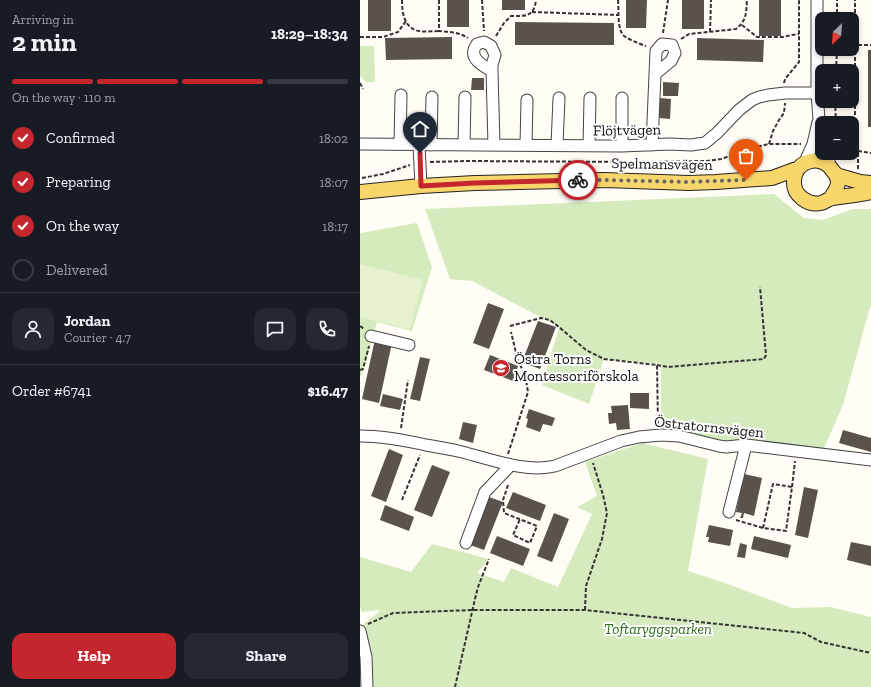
<!DOCTYPE html>
<meta charset="utf-8">
<style>
body{margin:0;font-family:"Zilla Slab",serif;background:#242831;color:#f1f3f6;height:100vh;display:flex;flex-direction:column;font-size:15px;white-space:nowrap}
*{box-sizing:border-box;margin:0}
p{font-size:13px;color:#9ea1a6}
.icon{flex:none;width:22px;height:22px;fill:none;stroke:currentColor;stroke-width:2;stroke-linecap:round;stroke-linejoin:round}
.map{position:relative;flex:1;overflow:hidden}
.panel{display:flex;flex-direction:column;background:#171b24;width:360px}
.panel>*{flex:none}
.needle{width:26px;rotate:205deg}
.tools{position:absolute;left:455px;top:12px;display:grid;gap:8px}
.tools a{display:grid;place-items:center;width:44px;height:44px;border-radius:8px;background:#171b24;box-shadow:0 2px 6px #0003;font-size:20px}
.pin{position:absolute;display:grid;place-items:center;width:34px;height:34px;color:#fff;margin:-41px -17px;border-radius:50% 50% 50% 0;rotate:-45deg;box-shadow:0 0 4px #0007}
.pin .icon{rotate:45deg}
.courier{position:absolute;display:grid;place-items:center;width:40px;height:40px;margin:-20px;border:3px solid #c4262e;border-radius:50%;background:#fff;color:#222;box-shadow:0 1px 5px #0007}
.head em{font-style:normal;font-weight:800}
.head div{display:flex;flex-direction:column-reverse}
.head{display:flex;align-items:center;justify-content:space-between;height:68px;padding:0 12px}
h1{font-size:26px;font-weight:800;line-height:30px}
.bar{display:grid;grid-template-columns:repeat(4,1fr);gap:6px 4px;align-content:center;height:48px;padding:0 12px}
.bar i{height:5px;border-radius:3px;background:#363941}
.bar .on{background:#c4262e}
.bar p{grid-column:span 4}
.line{display:flex;align-items:center;gap:10px;padding:0 12px;border-top:1px solid #363941}
.line div{flex:1}
.round{display:grid;place-items:center;flex:none;width:42px;height:42px;border-radius:12px;background:#242831}
ol{padding:0 12px;list-style:none}
li{display:flex;align-items:center;gap:12px;height:44px}
li p{margin-inline-start:auto}
li .icon{padding:4px;border-radius:50%;background:#c4262e;color:#fff;stroke-width:4}
li:last-child{color:#9ea1a6}
li i{width:22px;height:22px;border:2px solid #363941;border-radius:50%}
.button{display:flex;gap:8px;margin-top:auto;padding:8px 12px}
.button a{flex:1;height:46px;border-radius:12px;background:#c4262e;color:#fff;font-size:16px;font-weight:800;line-height:46px;text-align:center}
.button a+a{background:#242831;color:#f1f3f6}
main{display:flex;flex:1;min-height:0}
.map>svg:first-child{display:block}
.green{fill:#d5ebbd}
.pitch{fill:#e6f2cf}
.building{fill:#5a524d}
.lines{fill:none;stroke-linecap:round;stroke-linejoin:round}
.minor-casing{stroke:#444;stroke-width:13}
.major-casing{stroke:#222;stroke-width:16}
.path{stroke:#333;stroke-width:2;stroke-dasharray:4 2;stroke-linecap:butt}
.minor{stroke:#fff;stroke-width:11}
.major{stroke:#f9d66b;stroke-width:14}
.done{stroke:#646461;stroke-width:4;stroke-dasharray:0 7.2}
.route{stroke:#c4262e;stroke-width:5}
.labels{text-anchor:middle;dominant-baseline:central;stroke-width:4;stroke-linejoin:round;paint-order:stroke}
.street-label{font-size:15px;fill:#111;stroke:#fff}
.poi-label{font-size:15px;fill:#111;stroke:#fff;text-anchor:start}
.park-label{font-size:15px;font-style:italic;fill:#2f6b1f;stroke:#fff}
</style>
<main>
<section class="panel">
<div class="head"><div><h1>2 min</h1><p>Arriving in</p></div><em>18:29–18:34</em></div>
<div class="bar"><i class="on"></i><i class="on"></i><i class="on"></i><i></i><p>On the way · 110 m</p></div>
<ol>
<li><svg class="icon" aria-label="check" viewBox="0 0 24 24"><path d="M5 12l5 5 9-10"/></svg>Confirmed<p>18:02</p></li>
<li><svg class="icon" aria-label="check" viewBox="0 0 24 24"><path d="M5 12l5 5 9-10"/></svg>Preparing<p>18:07</p></li>
<li><svg class="icon" aria-label="check" viewBox="0 0 24 24"><path d="M5 12l5 5 9-10"/></svg>On the way<p>18:17</p></li>
<li><i></i>Delivered</li>
</ol>
<div class="line" style="height:72px"><a class="round"><svg class="icon" aria-label="person" viewBox="0 0 24 24"><circle cx="12" cy="8" r="4"/><path d="M4 21q1-7 8-7t8 7"/></svg></a><div><b>Jordan</b><p>Courier · 4.7</p></div><a class="round"><svg class="icon" aria-label="chat" viewBox="0 0 24 24"><path d="M4 5h16v11H9l-5 4z"/></svg></a><a class="round"><svg class="icon" aria-label="phone" viewBox="0 0 24 24"><path d="M5 4h4l2 5-3 2q2 4 5 5l2-3 5 2v4C11 20 4 13 5 4z"/></svg></a></div>
<div class="line" style="height:52px"><div>Order #6741</div><b>$16.47</b></div>
<div class="button"><a>Help</a><a>Share</a></div>
</section>
<div class="map">
<svg width="511" height="687" viewBox="0 0 511 687">
<rect width="100%" height="100%" fill="#fffdf5"/>
<!-- green -->
<path class="green" d="M0,46H14L15,82H6L0,76Z
M414,194L444,218L463,220L493,209H511V307H510L483,405L461,455L301,435V364L244,359L229,404L182,385L199,327L112,281L90,279L65,209Z
M57,223L72,267L52,331L17,322L2,375L0,376V233Z
M282,443L348,459L328,571L365,583L432,608L471,607L511,617V687H0V627L21,610L2,612L0,607V557L51,572L72,544L129,559L117,573L144,582L151,568L198,587L232,514L217,507L237,496L225,462Z"/>
<!-- pitch -->
<path class="pitch" d="M0,264L63,280L51,326L48,329L0,317Z"/>
<!-- building -->
<path class="building" d="M8,0H31V31H8Z
M87,0H109V27H87Z
M142,0H165V10H142Z
M266,0H287L286,28H266Z
M322,0H344V29H322Z
M399,0H421V36H399Z
M155,22L254,23V45H155Z
M92,37V59L26,60L25,38Z
M337,38L404,40L403,62L337,60Z
M508,50H511V127H508Z
M112,78H124V90H111Z
M303,82L319,83L318,96H303Z
M300,98L311,99L310,119L299,118Z
M128,303L144,309L129,349L113,343Z
M178,321L196,327L180,369L162,362Z
M15,339L32,343L19,403L2,399Z
M130,355L158,366L153,381L124,370Z
M60,357L70,359L60,401L50,399Z
M270,393H289V409L270,408Z
M23,394L43,399L40,410L20,406Z
M268,405L270,429L257,430L256,423L249,424L248,413H252L251,406Z
M169,409L195,418L192,426L183,424L180,432L166,427L168,419L166,418Z
M103,422L117,425L113,443L99,439Z
M483,430L511,438V452L479,443Z
M29,449L43,455L26,502L11,496Z
M72,465L90,472L72,517L54,510Z
M384,474L402,478L394,516L384,513L383,518H380L382,513L376,512Z
M444,487L458,490L448,538L435,535Z
M153,492L186,505L180,521L146,508Z
M129,497L143,502L124,550L110,545Z
M25,505L54,517L49,531L20,520Z
M194,513L209,519L192,562L177,556Z
M349,525L373,530L370,546L348,542L349,537H346Z
M137,536L170,549L163,566L130,553Z
M394,536L431,545L428,558L391,549Z
M491,542L511,546V566L487,560Z
M380,543L387,545L385,558L377,557Z"/>
<g class="lines">
<defs>
<path id="minor" d="M457,0V93L459,119L462,131
M132,71C125,67 111,60 114,50C114,48 116,46 117,44L124,42L131,46L135,55L132,65V71L134,145
M0,144L262,146L310,144L331,145L345,143L357,133L379,110L392,100L399,97L408,95L425,93H457
M40,144L41,95
M59,145L61,186
M71,145L72,97
M104,145L105,97
M166,145L167,100
M197,145L199,98
M292,145L296,51L302,44L312,45L315,53L311,61L295,74
M229,146L230,98
M262,146V98
M467,153L470,166
M444,164L453,144L458,122
M11,336L49,345
M0,436C23,436 44,440 66,445C78,447 90,449 102,452C130,459 166,473 195,466L261,441L279,437L301,435L319,436L359,446L366,447L386,445L511,460
M369,512L386,445
M106,543L125,492L148,468L149,464
M0,631L6,657L7,687"/>
<path id="major" d="M476,175L500,182L511,183
M0,192L61,186L115,183L245,180L329,183L356,182L412,178L439,168
M470,199C473,194 478,188 478,182C478,178 476,174 473,171C461,153 435,160 434,181C433,195 448,206 461,203C465,202 468,199 472,198C485,196 498,195 511,192"/>
</defs>
<!-- minor casing -->
<use href="#minor" class="minor-casing"/>
<!-- major casing -->
<use href="#major" class="major-casing"/>
<!-- path -->
<path class="path" d="M42,0C42,10 43,23 53,29C60,33 71,31 79,31
M79,0V31C89,32 99,32 108,38
M122,0L124,31
M258,0C259,9 257,28 263,35C267,39 280,44 286,46
M172,12L259,15
M477,19V0
M382,25L397,37H423L432,35L439,34
M350,32L351,0
M303,33L308,0
M136,36L144,23L151,16C166,16 174,17 176,0
M0,37H23L38,32L46,21
M321,39L329,34L376,29C387,20 386,13 387,0
M492,45H511
M476,71L477,49
M0,83L3,89
M424,83L425,79L439,62V0
M475,101L476,123
M495,115V0
M409,144L413,131L419,120L424,113L425,103
M492,150L511,153
M70,162L108,161L273,162L347,161L361,159L396,147L409,144H441
M498,169V151
M2,178L23,174L50,165
M0,326L4,329
M150,326L181,318L190,320L199,327L226,350L244,359L297,365L298,425
M297,365L308,367L404,359L406,355L400,287
M0,370L3,369L9,346
M41,428L48,380
M148,454L168,392L165,374L158,361L151,332
M148,485L143,500L144,513L177,526L170,543L153,535L160,519
M42,500L60,455
M376,520L403,528L426,531L432,487L435,461
M403,528L413,484L432,487
M225,610L226,586L242,539L247,513L243,495L233,463
M8,624L33,613L112,610H225L444,633L461,642L511,653
M95,687L115,599L118,587L129,559"/>
<!-- minor -->
<use href="#minor" class="minor"/>
<!-- major -->
<use href="#major" class="major"/>
</g>
<g class="lines">
<!-- done -->
<path class="done" d="M218,180H245L329,182L386,180"/>
<!-- route -->
<path class="route" d="M60,153L61,186L115,183L218,180"/>
</g>
<!-- icons -->
<defs>
<symbol id="school-disc" viewBox="-11 -11 22 22"><circle r="9.5" fill="#c4262e" stroke="#fff"/><path d="M0-5L7-2L0 1L-7-2ZM-4 1L0 2.5L4 1V4Q0 6-4 4Z" fill="#fff"/></symbol>
</defs>
<g fill-rule="evenodd">
<use href="#school-disc" x="131" y="358" width="20" height="20"/>
</g>
<g class="labels">
<!-- street labels -->
<g class="street-label">
<text transform="translate(267 130) rotate(-1)">Flöjtvägen</text>
<text transform="translate(302 164) rotate(1)">Spelmansvägen</text>
<text transform="translate(349 427) rotate(6)">Östratornsvägen</text>
</g>
<!-- poi labels -->
<g class="poi-label">
<text x="154" y="359">Östra Torns<tspan x="154" dy="17">Montessoriförskola</tspan></text>
</g>
<!-- park labels -->
<g class="park-label">
<text x="298" y="629">Toftaryggsparken</text>
</g>
</g>
</svg>
<div class="tools">
<a><svg class="needle" viewBox="-14 -14 28 28"><path d="M0-13l5 13h-10z" fill="#e53935"/><path d="M0 13l5-13h-10z" fill="#9ea1a6"/></svg></a>
<a>+</a>
<a>−</a>
</div>
<div class="pin" style="left:386px;top:180px;background:#ea580c"><svg class="icon" aria-label="bag" viewBox="0 0 24 24"><path d="M5 8h14l-1 12H6zM9 8a3 3 0 0 1 6 0"/></svg></div>
<div class="pin" style="left:60px;top:153px;background:#1f2937"><svg class="icon" aria-label="home" viewBox="0 0 24 24"><path d="M3 11l9-7 9 7M6 9v11h12V9"/></svg></div>
<div class="courier" style="left:218px;top:180px"><svg class="icon" aria-label="bike" viewBox="0 0 24 24"><circle cx="6" cy="16" r="4"/><circle cx="18" cy="16" r="4"/><path d="M6 16l4-8h5l3 8M10 8l3 8H6M13 5h3"/></svg></div>
</div>
</main>
